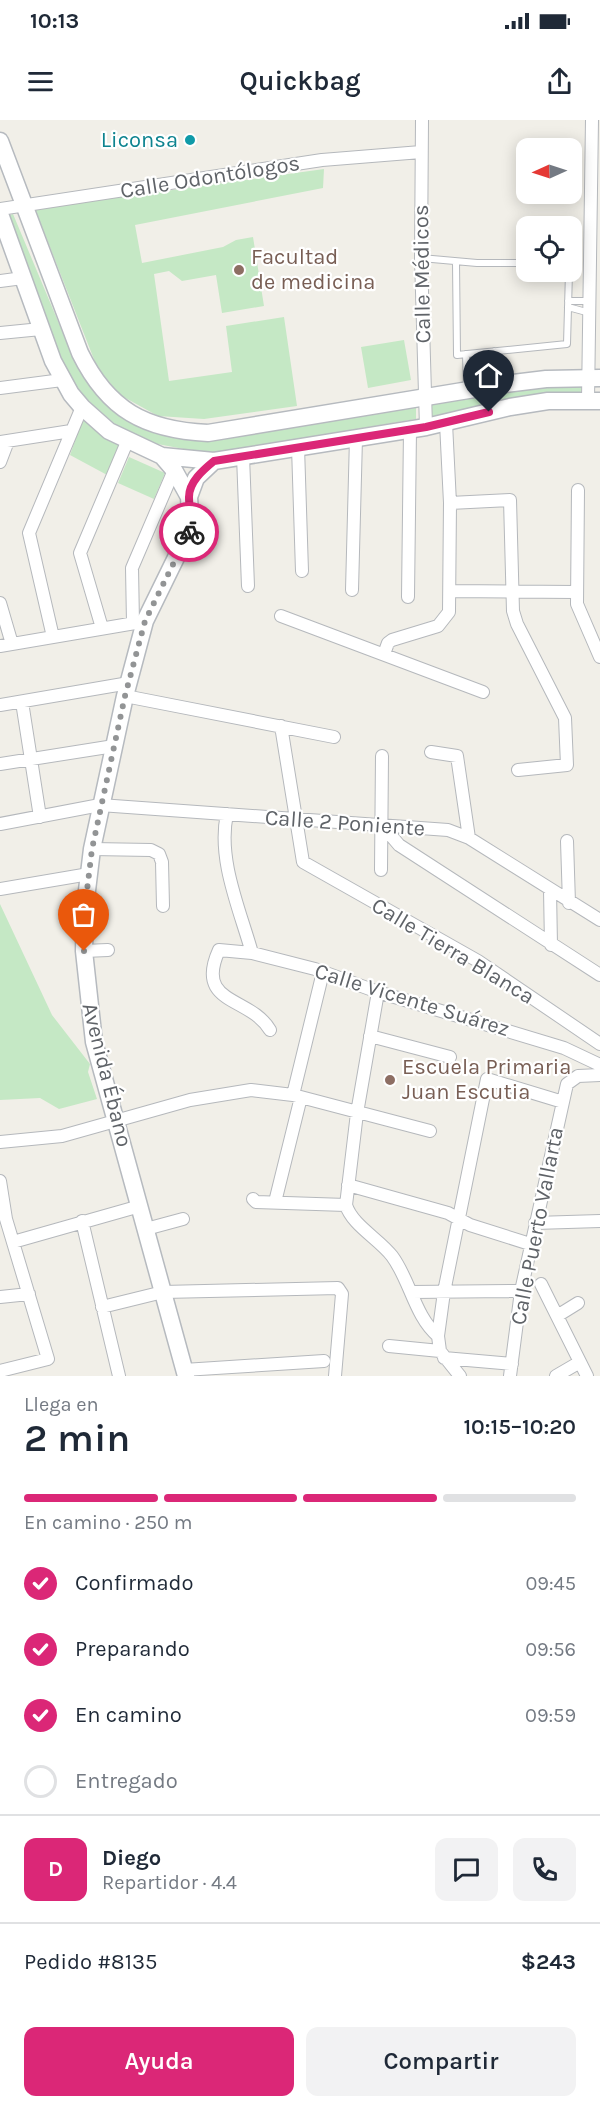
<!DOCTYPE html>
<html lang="es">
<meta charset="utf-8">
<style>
body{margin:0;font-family:Karla,sans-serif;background:#f2f2f3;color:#1f2937;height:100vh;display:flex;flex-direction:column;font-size:22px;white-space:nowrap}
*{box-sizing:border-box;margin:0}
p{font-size:20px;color:#747a83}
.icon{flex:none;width:33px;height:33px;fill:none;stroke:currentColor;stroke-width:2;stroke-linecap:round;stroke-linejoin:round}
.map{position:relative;height:1256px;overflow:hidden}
.side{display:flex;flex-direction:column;background:#fff;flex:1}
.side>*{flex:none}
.needle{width:39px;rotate:267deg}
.buttons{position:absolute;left:516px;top:18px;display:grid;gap:12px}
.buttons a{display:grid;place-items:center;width:66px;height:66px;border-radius:12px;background:#fff;box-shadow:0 3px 15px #0003;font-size:30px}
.pin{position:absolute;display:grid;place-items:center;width:51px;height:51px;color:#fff;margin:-62px -26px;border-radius:50% 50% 50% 0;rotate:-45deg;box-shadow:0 0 6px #0007}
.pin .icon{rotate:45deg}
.courier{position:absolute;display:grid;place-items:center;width:60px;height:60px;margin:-30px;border:4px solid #db2777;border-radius:50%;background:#fff;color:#222;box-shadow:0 2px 8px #0007}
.overview em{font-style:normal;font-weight:600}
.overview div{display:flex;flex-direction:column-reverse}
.overview{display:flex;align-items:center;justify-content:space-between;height:102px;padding:0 24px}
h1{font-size:39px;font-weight:600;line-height:45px}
.bar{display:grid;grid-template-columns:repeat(4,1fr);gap:9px 6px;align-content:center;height:72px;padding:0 24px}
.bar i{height:8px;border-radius:4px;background:#e0e1e3}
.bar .selected{background:#db2777}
.bar p{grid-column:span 4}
.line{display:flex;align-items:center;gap:15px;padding:0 24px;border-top:2px solid #e0e1e3}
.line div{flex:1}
.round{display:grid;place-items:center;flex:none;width:63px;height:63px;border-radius:12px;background:#f2f2f3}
ol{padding:0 24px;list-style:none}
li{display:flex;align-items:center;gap:18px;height:66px}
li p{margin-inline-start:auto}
li .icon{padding:6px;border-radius:50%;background:#db2777;color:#fff;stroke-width:4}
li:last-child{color:#747a83}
li i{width:33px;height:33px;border:3px solid #e0e1e3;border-radius:50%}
.button{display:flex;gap:12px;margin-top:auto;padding:12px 24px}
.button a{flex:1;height:69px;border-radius:12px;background:#db2777;color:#fff;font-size:24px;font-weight:600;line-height:69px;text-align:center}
.button a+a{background:#f2f2f3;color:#1f2937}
.status{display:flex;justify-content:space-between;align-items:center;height:42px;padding:0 30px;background:#fff;direction:ltr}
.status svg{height:16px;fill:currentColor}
header{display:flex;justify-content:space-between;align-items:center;height:78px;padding:0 24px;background:#fff;font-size:27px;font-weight:600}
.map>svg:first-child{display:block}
.green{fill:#c5e8c5}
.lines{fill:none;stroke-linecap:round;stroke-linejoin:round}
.service-casing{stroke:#b5b8bc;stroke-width:8}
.minor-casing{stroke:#b5b8bc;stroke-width:14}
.secondary-casing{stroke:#b6babf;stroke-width:19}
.service{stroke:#fff;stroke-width:6}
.minor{stroke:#fff;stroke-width:12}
.secondary{stroke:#fff;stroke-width:16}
.done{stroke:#929495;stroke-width:6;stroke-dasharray:0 10.8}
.route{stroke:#db2777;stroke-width:8}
.culture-dot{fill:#0f9aa8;stroke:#fff;stroke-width:2}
.education-dot{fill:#8d6e63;stroke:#fff;stroke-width:2}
.labels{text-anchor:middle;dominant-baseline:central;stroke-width:4.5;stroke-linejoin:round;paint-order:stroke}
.culture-label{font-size:22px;fill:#0d838f;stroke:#fff;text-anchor:end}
.street-label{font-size:22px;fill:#5f6368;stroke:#fff}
.education-label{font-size:22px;fill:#785e54;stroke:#fff;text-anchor:start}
</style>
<div class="status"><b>10:13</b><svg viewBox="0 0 49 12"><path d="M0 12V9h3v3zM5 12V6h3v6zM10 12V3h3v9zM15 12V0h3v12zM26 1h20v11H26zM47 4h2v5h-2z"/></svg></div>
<header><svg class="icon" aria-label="menu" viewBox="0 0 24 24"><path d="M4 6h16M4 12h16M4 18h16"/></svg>Quickbag<svg class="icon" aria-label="share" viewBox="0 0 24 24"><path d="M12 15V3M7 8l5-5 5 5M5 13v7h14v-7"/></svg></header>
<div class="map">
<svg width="600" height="1256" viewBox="0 0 600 1256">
<rect width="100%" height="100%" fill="#f1efe8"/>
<!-- green -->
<path class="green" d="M324,49L323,68L135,105L142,143L223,127L236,120L253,117L264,186L222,193L216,155L182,161L169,151L154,154L169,261L232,252L226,206L284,197L297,286L204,299L158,296L120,275L97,247L35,89Z
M13,94L68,225L95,271L128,298L208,317L416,281V299L210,334L147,322L115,304L84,277L61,247L4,97Z
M404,220L411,260L368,268L361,227Z
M582,263L580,277L541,279L430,297L429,279Z
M84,295L123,326L109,356L70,335Z
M129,337L165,353L154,379L118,363Z
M0,784L52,895L90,944L88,952L97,979L59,989L40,978L0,980Z"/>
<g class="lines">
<defs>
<path id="service" d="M421,138L477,143H526
M456,142L457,235L567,224L569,152
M568,181H591
M568,187L590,193
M494,231L504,263
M466,234L467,269"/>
<path id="minor" d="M422,0L421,138L426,307
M0,89L322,40L421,32
M0,161L23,158
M0,213L41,209
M0,268L62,260
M588,280L592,0
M0,322L71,311
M298,327L302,451
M243,336L248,466
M0,342L8,321
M578,370L577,484L600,537
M450,383L510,380L513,491L517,504L565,598L567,645L518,650
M352,470L356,318
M450,471L576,472
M408,477L410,310
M0,483L12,524
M281,496L483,572
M133,503L132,448L174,350
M102,508L80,433L127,322
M53,517L29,413L82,287
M0,526L141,502
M384,534L388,523L392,520L438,506L449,492L450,383L446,303
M125,576L334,617
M22,582L40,697
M0,585L129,563
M281,606L303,742L478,841L600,924
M431,632L457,636L469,718
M0,644L114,626
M227,694C217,739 240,790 252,833
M0,704L100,685L448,710L469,718L600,800
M382,705L399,725L600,855
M567,721L569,783
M92,729L151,730L159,734L162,742L163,786
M381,750L382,636
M0,769L89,754
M550,770L551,825
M84,831L108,830
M378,872L357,993L346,1085C352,1105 379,1119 392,1136C410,1160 415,1197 438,1216
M270,910C250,876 194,885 219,830L252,833L315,849L378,872L564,928L600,945
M370,916L450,937
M293,975L323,852
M0,1022L62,1016L190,980L251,970L293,975L430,1011
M0,1061L6,1099L48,1239L0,1251
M348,1065L448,1093L470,1105L530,1124
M253,1079L256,1082L346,1085
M275,1082L301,977
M82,1101L119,1256
M535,1103L600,1101
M146,1109L183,1099
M13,1122L140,1086
M541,1164L587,1256
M412,1172L521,1171
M0,1177L29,1174
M102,1187L163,1172L338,1168L342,1174L335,1256
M557,1196L578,1183
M389,1226L440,1231
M444,1238L512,1244
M184,1250L324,1241
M460,1256L440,1231L438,1216L444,1172L487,959L563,982
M510,1256L521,1171L567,964L578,956L600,955
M556,1256L580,1242"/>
<path id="secondary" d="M0,21L80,233C108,290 145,310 208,313L505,264L546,259L600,258
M0,94L53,241L71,274L82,287L109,311L162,336L214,341L426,307L510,287L548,281H600
M162,336L174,350L189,377L191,407L145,501L125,576L92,729L85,787L84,831L94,922L186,1256
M189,377L196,358L214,341"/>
</defs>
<!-- service casing -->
<use href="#service" class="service-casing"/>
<!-- minor casing -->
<use href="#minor" class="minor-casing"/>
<!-- secondary casing -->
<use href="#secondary" class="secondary-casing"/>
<!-- service -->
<use href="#service" class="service"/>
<!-- minor -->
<use href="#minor" class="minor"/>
<!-- secondary -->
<use href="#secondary" class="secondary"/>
</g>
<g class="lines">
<!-- done -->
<path class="done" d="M84,831L85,787L92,729L125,576L145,501L189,412"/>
<!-- route -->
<path class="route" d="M189,412C193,399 189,390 189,377C189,362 203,350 214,341L426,307L489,292"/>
</g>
<!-- markers -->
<circle class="culture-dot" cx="190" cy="20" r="6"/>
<g class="education-dot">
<circle cx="239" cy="150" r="6"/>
<circle cx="390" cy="960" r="6"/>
</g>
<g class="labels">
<!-- culture labels -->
<g class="culture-label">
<text x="178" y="20">Liconsa</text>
</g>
<!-- street labels -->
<g class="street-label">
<text transform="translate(210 57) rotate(-9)">Calle Odontólogos</text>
<text transform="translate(422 154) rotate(-91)">Calle Médicos</text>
<text transform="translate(345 703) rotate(4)">Calle 2 Poniente</text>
<text transform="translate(453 831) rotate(31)">Calle Tierra Blanca</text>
<text transform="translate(412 880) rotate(17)">Calle Vicente Suárez</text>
<text transform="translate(107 955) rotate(76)">Avenida Ébano</text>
<text transform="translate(537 1106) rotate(-79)">Calle Puerto Vallarta</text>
</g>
<!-- education labels -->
<g class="education-label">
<text x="251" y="137">Facultad<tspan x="251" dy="25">de medicina</tspan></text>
<text x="402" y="947">Escuela Primaria<tspan x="402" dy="25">Juan Escutia</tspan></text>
</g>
</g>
</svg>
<div class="buttons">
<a><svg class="needle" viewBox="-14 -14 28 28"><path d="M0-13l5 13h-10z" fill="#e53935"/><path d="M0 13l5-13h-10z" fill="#747a83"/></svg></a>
<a><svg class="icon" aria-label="locate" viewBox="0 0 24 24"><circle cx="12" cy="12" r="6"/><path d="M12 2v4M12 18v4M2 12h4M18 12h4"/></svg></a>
</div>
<div class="pin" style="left:84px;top:831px;background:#ea580c"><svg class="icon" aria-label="bag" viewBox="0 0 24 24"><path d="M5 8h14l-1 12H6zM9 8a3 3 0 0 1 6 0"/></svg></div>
<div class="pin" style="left:489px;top:292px;background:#1f2937"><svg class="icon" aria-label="home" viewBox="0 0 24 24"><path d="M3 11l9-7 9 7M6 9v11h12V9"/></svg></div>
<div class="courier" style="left:189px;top:412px"><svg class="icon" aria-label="bike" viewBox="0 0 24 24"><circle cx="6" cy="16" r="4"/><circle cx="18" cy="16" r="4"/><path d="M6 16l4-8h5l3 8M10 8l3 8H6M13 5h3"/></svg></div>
</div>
<section class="side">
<div class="overview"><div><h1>2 min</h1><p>Llega en</p></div><em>10:15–10:20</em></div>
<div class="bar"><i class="selected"></i><i class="selected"></i><i class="selected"></i><i></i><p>En camino · 250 m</p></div>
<ol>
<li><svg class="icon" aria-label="check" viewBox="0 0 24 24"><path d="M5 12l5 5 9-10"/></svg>Confirmado<p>09:45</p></li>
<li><svg class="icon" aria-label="check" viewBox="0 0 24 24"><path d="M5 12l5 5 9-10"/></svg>Preparando<p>09:56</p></li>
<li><svg class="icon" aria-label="check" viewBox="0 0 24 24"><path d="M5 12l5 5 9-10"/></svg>En camino<p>09:59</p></li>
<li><i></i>Entregado</li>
</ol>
<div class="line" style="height:108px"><b class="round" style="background:#db2777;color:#fff">D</b><div><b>Diego</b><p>Repartidor · 4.4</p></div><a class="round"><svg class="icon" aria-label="chat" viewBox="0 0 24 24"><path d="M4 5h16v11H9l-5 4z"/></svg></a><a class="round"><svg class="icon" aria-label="phone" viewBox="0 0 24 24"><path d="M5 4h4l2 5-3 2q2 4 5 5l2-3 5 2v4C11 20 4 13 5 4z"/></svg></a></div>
<div class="line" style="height:78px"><div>Pedido #8135</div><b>$243</b></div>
<div class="button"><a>Ayuda</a><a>Compartir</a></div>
</section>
